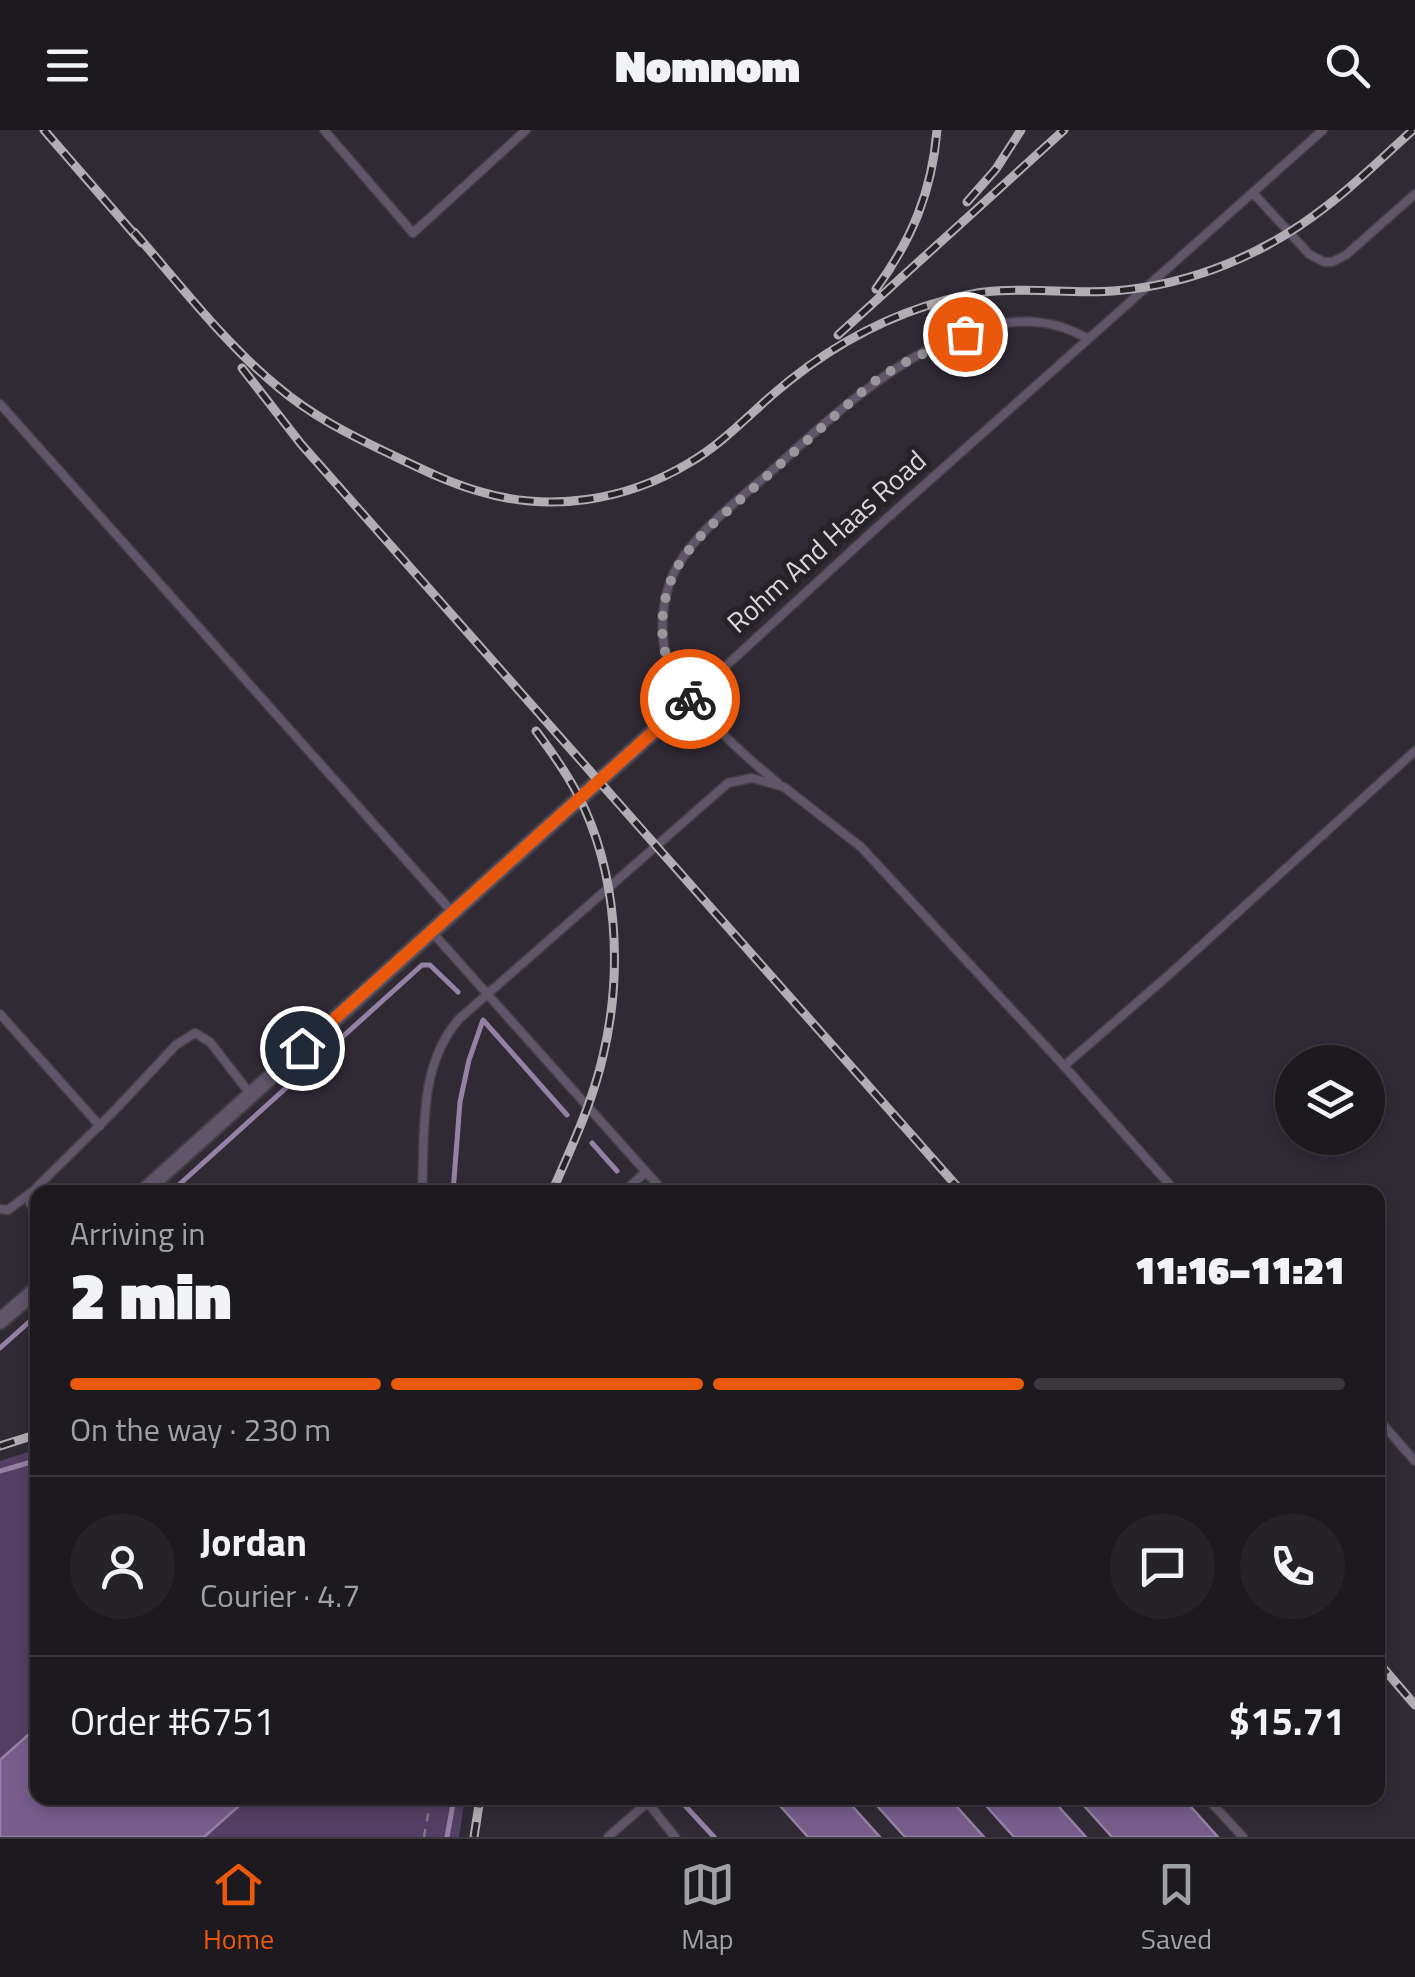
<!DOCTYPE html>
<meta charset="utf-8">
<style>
body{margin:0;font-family:"Titillium Web",sans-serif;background:#252327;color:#f1f3f6;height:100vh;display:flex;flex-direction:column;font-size:38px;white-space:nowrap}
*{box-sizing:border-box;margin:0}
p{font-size:32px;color:#a0a1a4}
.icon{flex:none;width:55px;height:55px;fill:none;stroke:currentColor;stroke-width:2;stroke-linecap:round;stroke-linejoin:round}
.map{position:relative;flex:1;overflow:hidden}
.panel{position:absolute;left:30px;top:1055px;width:1355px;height:620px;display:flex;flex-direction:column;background:#1c1a1e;border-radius:20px;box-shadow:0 5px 15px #0003,0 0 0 2px #3a383c}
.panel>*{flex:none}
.controls{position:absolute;left:1275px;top:915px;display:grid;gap:20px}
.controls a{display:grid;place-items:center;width:110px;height:110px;border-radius:50%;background:#1c1a1e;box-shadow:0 5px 15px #0003,0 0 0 2px #3a383c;font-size:50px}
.pin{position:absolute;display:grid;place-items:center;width:85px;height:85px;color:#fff;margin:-42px;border:5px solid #fff;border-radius:50%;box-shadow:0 2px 10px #0007}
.courier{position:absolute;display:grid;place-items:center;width:100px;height:100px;margin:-50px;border:8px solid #ea580c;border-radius:50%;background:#fff;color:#222;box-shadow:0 2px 12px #0007}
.head em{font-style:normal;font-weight:800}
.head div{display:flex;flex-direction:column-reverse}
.head{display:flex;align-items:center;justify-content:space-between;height:170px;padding:0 40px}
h1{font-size:65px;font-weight:800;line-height:75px}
.bar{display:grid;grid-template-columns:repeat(4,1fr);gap:15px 10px;align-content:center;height:120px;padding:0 40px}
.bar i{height:12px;border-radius:8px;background:#3a383c}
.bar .current{background:#ea580c}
.bar p{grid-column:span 4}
.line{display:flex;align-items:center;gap:25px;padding:0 40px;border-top:2px solid #3a383c}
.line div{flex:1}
.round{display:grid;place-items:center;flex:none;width:105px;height:105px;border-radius:52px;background:#252327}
header{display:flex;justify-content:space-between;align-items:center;height:130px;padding:0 40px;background:#1c1a1e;font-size:45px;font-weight:800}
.dock{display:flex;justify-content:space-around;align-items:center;height:140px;border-top:2px solid #3a383c;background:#1c1a1e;font-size:28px;color:#a0a1a4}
.dock a{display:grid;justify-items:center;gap:5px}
.dock .current{color:#ea580c}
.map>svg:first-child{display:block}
.built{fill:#302a35;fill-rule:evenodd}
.green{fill:#543f64}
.water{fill:#775d8c;stroke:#9481a3;stroke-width:2.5}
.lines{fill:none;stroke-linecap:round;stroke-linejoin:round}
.stream{stroke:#9481a3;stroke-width:5}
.service-casing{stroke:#423f44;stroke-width:11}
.minor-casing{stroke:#423f44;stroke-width:19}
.path{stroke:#7c7a7f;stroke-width:2.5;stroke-dasharray:8 8;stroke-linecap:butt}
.service{stroke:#605569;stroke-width:8}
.minor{stroke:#605569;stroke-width:15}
.rail-casing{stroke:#b0aeb3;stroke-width:9}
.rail{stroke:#252228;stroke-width:5;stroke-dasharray:15;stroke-linecap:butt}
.done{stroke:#99979c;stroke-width:10;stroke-dasharray:0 18}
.route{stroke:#ea580c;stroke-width:12}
.labels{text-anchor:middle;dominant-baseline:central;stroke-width:10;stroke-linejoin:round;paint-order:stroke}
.street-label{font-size:28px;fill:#d8d6da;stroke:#252228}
</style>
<header><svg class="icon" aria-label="menu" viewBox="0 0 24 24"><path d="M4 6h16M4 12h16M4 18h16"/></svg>Nomnom<svg class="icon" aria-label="search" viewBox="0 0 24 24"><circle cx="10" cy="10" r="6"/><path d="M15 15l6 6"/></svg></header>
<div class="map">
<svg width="1415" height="1707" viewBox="0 0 1415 1707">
<rect width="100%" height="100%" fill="#252228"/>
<!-- built -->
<path class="built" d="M0,0H1415V1707H0ZM1292,932H1368V1008H1292ZM38,1062H1378V1668H38Z"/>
<!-- green -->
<path class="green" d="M37,1319L38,1668H465L459,1707H0V1331Z"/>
<!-- water -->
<path class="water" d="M37,1597L38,1668H248L204,1707H0V1630Z
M773,1668H845L880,1707H808Z
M870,1668H949L984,1707H905Z
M979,1668H1051L1086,1707H1014Z
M1077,1668H1183L1218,1707H1112Z"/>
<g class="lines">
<!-- stream -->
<path class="stream" d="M592,1013L617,1041
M171,1062L422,835H430L458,862
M453,1062L460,972L469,930L483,890L567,985
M0,1218L38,1184
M0,1341L38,1330
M678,1668L714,1707
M447,1707L454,1668"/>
<defs>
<path id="service" d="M324,0L413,103L526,0
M1254,64L1309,124L1324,132H1332L1346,125L1415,64
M0,274L453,783
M691,568L885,390L1323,0
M778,653C743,625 671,561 664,516C660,489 664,459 678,435C701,397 741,368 774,339C847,272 981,145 1088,209
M432,802L664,1062
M0,884L100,996
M1064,936L1176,1062
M422,1062C425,1003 418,936 459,889L728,653L752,648L784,657L861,717L1064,936L1171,843L1415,621
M623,1062L646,1042
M0,1079L8,1080L33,1061
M38,1086L30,1073L33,1061L115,980L176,915L195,903L210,912L251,965
M1378,1289L1415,1331
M644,1668L675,1707
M1207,1668L1243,1707
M608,1707L648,1672"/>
<path id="minor" d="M143,1062L691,568
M0,1191L38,1158"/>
</defs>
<!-- service casing -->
<use href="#service" class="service-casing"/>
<!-- minor casing -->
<use href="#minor" class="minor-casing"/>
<!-- path -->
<path class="path" d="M424,1707L431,1668"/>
<!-- service -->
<use href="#service" class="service"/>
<!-- minor -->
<use href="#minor" class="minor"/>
<defs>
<path id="rail" d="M44,0L142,113
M967,72L996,39L1021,0
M134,102C178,152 226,215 278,257C311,285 348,304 388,323C417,337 447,352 478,361C549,383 626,371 689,333C720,315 744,290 771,266C817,226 867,195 926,176C946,170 965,164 985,162C1028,157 1071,164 1113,161C1192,155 1266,124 1328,75C1358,52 1385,25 1413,0
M876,159C912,109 932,62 937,0
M838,205L1064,0
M242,238L301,314L962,1062
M536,601C551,621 566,642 578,665C618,743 623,842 603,926C592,974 571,1018 552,1062
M0,1316L38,1304
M1378,1532L1415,1575
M474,1707L480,1668"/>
</defs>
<!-- rail casing -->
<use href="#rail" class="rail-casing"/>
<!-- rail -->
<use href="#rail" class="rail"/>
</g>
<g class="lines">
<!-- done -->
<path class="done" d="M690,569C686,560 675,549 670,537C657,507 661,466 677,438C684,424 696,412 706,400L872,253L900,235L965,204"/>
<!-- route -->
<path class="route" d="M302,918L690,569"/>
</g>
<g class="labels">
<!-- street labels -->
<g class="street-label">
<text transform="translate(826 411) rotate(-42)">Rohm And Haas Road</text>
</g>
</g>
</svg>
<div class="controls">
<a><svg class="icon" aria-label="layers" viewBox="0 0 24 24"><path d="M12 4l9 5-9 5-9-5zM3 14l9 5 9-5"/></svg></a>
</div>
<div class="pin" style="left:965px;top:204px;background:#ea580c"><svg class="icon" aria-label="bag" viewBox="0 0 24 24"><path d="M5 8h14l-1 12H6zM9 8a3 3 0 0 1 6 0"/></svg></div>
<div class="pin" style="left:302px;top:918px;background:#1f2937"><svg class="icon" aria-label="home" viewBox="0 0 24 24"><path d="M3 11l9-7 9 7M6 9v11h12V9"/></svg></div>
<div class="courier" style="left:690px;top:569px"><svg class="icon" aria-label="bike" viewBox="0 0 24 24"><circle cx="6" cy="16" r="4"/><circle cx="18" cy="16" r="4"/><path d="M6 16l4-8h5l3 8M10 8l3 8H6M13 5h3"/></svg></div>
<section class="panel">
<div class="head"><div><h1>2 min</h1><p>Arriving in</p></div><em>11:16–11:21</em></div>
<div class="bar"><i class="current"></i><i class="current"></i><i class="current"></i><i></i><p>On the way · 230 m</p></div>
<div class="line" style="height:180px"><a class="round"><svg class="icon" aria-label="person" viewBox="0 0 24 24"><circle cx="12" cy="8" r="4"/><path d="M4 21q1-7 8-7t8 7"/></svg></a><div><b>Jordan</b><p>Courier · 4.7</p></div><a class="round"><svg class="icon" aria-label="chat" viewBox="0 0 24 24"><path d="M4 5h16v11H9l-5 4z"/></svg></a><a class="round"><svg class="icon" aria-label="phone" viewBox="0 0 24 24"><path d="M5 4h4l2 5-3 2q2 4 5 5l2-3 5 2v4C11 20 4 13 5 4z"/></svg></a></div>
<div class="line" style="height:130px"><div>Order #6751</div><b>$15.71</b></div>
</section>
</div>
<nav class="dock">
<a class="current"><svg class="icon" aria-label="home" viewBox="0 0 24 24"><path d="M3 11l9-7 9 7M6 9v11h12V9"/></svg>Home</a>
<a><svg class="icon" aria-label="map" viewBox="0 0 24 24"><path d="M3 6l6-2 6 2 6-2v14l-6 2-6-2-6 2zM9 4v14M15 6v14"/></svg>Map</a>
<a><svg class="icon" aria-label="saved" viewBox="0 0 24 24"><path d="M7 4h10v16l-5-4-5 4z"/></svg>Saved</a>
</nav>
